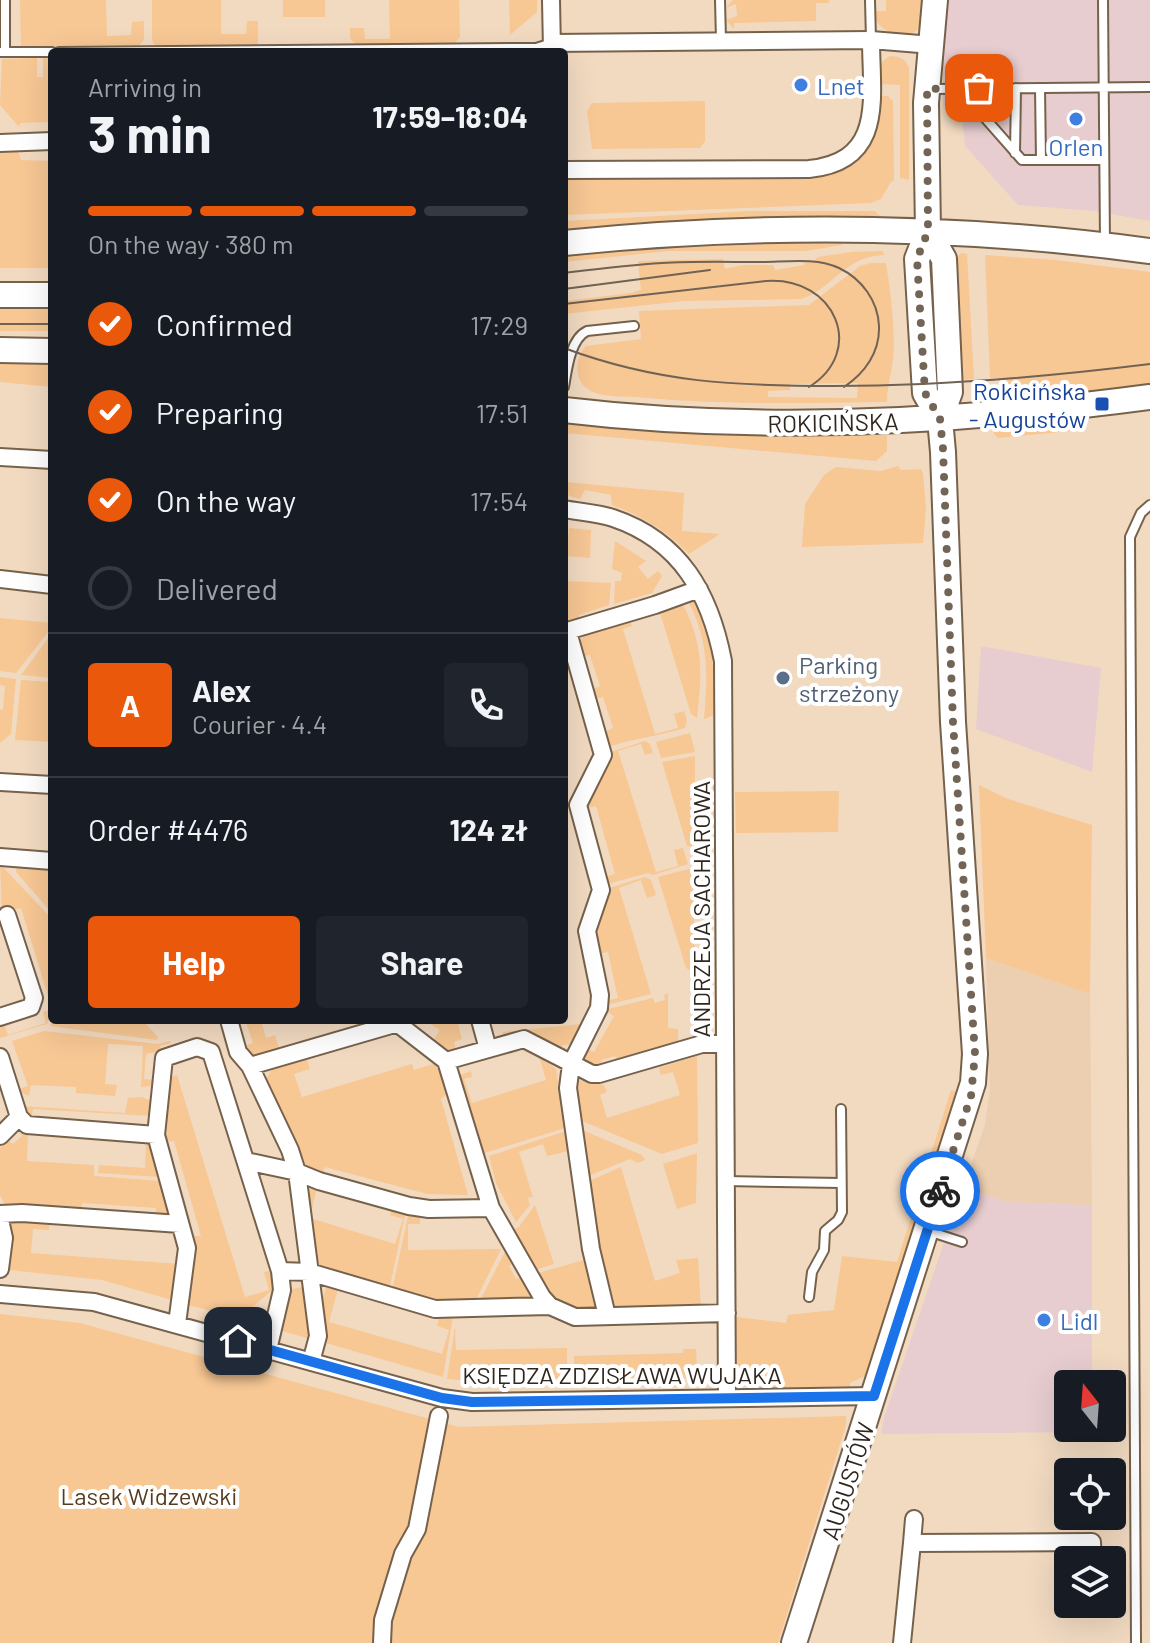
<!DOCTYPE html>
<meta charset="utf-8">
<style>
body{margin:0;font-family:Barlow,sans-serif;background:#20242c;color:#f1f3f6;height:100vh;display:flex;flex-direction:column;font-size:30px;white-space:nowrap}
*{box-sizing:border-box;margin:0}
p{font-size:26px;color:#9ea1a6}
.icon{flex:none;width:44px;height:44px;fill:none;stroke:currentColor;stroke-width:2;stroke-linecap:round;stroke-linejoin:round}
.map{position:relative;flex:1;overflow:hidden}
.panel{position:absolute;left:48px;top:48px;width:520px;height:976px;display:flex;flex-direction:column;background:#171b24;border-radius:8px;box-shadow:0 8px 32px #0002}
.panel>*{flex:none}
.needle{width:52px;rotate:343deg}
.tools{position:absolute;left:1054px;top:1370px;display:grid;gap:16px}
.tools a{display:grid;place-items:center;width:72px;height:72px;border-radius:8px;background:#171b24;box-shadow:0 8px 32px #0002;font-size:40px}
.pin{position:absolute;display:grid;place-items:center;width:68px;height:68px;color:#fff;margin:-34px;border-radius:16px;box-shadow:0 4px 12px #0006}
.courier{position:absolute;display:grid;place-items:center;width:80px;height:80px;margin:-40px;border:6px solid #1a73e8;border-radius:50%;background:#fff;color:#222;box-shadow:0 2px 10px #0007}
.headline em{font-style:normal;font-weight:700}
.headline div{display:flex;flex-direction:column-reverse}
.headline{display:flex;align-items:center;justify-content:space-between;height:136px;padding:0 40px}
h1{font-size:52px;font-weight:700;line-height:60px}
.bar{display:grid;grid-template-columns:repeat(4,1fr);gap:12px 8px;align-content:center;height:96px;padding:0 40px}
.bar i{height:10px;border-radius:6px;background:#363941}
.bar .active{background:#ea580c}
.bar p{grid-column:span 4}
.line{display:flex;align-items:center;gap:20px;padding:0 40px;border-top:2px solid #363941}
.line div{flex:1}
.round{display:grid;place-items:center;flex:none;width:84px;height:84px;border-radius:8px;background:#20242c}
ol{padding:0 40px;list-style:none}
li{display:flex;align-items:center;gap:24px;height:88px}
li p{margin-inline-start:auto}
li .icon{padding:8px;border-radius:50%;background:#ea580c;color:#fff;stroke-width:4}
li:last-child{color:#9ea1a6}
li i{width:44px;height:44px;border:4px solid #363941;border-radius:50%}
.cta{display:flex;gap:16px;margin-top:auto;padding:16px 40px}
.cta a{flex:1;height:92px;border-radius:8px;background:#ea580c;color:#fff;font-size:32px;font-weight:700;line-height:92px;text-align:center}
.cta a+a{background:#20242c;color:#f1f3f6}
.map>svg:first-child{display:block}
.commercial{fill:#e7cdcf}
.built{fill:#ecceb0}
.green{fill:#f7c794;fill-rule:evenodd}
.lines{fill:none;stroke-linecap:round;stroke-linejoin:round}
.lane-casing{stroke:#76624c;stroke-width:12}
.street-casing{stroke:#76624c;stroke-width:20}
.secondary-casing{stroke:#76624c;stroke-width:28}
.lane{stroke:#fff;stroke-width:8}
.street{stroke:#fff;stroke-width:16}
.secondary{stroke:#fff;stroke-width:24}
.tram{stroke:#716354;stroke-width:2}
.done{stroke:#736556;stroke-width:8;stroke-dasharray:0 14.4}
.route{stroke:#1a73e8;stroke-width:10}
.shop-dot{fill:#3f7fe0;stroke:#fff;stroke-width:3}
.transit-dot{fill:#1a4fb4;stroke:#fff;stroke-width:3}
.service-dot{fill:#5c6f8a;stroke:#fff;stroke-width:3}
.labels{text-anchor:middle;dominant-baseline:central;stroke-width:8;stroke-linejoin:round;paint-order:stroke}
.shop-label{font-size:24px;fill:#366cbe;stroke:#fff;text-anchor:start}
.transit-label{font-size:24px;fill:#164399;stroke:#fff;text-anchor:end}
.street-label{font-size:24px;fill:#2f261d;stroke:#fff}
.service-label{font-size:24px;fill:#4e5e75;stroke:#fff;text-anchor:start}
.park-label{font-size:24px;fill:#563c1e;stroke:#fff}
</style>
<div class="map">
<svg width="1150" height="1643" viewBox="0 0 1150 1643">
<rect width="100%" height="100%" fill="#f2dac1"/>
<!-- commercial -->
<path class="commercial" d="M943,0H1150V221L1094,211L1018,205L965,146L961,106H943Z
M981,646L1101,668L1092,772L976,729Z
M963,1187L1006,1202L1092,1205V1384H1068V1428H1092V1432L881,1434L884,1418Z"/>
<!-- built -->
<path class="built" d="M986,958L1090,994L1092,1205L1006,1202L963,1187L985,1125L990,1088Z"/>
<!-- green -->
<path class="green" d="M20,0H106L107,36L131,35L132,22L144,21V40L139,46L21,49Z
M152,0H221V34H246L247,21H258V45L155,46L152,40Z
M283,0H325V17H283Z
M389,0H459L460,37L455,43L355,44L350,38V28H364L365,39H390Z
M509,0H537V12L510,35Z
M733,0H829V3H816V21L734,23V29L726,20L737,16L736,4L726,8Z
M886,0H926C925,8 925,18 921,25C909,46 875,32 873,11H886Z
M890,56C899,56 906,59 909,68V180L900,178V85L878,84C879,72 878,62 890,56Z
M37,58V77H43V58H52V122L20,123L19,127L0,105L2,59Z
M878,96H888L893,101L894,181L891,182L881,199L871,203L564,215V176L602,178L818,177C860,168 882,140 878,96Z
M705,101V141L700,148L592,149L587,111L592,103Z
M0,150L18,151L21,160L52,161V268H0Z
M751,211H875L880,216L644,222L564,229V221Z
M842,242V245L805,251H669L564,262V255L701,245Z
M883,251L884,255C842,257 835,288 801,299L684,301L564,314V301L631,293L641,290L638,261L723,259L725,269L743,265H773L775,270L804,265L805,261H814L818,257L852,252Z
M961,253L967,254L974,379L961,380L955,260Z
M985,255L1056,260L1150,272V384L992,401L991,393L999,392V378H990Z
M871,263H886C890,287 896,334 893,358C892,374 887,384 887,402C807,403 727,405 648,398C631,396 608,398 593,392C573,383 574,360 586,346L641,339L639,311L809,305L860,266ZM858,383L857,398L768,397V391L790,390V384Z
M0,308H52V331H0Z
M0,363L52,364V387L0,382Z
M1070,421L1071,431L998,438L994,434L993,429Z
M564,423L722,435L876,434L887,435V451L876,461L564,433Z
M898,466L901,470L921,469L923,473L926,509L923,543L802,547L805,504L824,475L836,467L881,471Z
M565,482L684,493L682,531L720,534L689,554C667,531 642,516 612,505L611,495L585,490L580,499L569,496Z
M569,528L591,530L590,558L566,556Z
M615,541L646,561L638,567L648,579L658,571L662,576L652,593L614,604L615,581H621L622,573L612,569Z
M564,581L611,583L609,605L579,615L581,623L564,627Z
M691,599C716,618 714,686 714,715L704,719C708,675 709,640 688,601Z
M682,603C704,644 702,673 697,718L691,714L661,616L665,607Z
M0,618L52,623V627L16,673L0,671Z
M629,618L632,626L623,629L655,734L678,728L674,714L684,711L687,720L685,728C659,736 635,738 608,747L603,733L613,728L603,697L593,699L590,690L600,686L590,655L580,657L579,655L583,653L580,641L589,631Z
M52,633V678L21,675Z
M0,677L16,679L11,734L0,743V710L3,709L5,686L0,685Z
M21,680L52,682V742L15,740Z
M690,733L695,752L661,758L656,742Z
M645,741L650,744L653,753L645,755L641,744L618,751L656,872L678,866L674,850L683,848L688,864L653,875L648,873L607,884L605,877L615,874L596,806L584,809L608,753Z
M695,756V840L694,847L687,846L662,762Z
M979,785L1008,799L1092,825L1090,994L986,958Z
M839,791L838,832L736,833L735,792Z
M0,864L52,919V1013L47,1024L0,1038V1027L4,1024L8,1035L46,1023L43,1012L52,1009L21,908L2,913Z
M17,865L52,868V913L16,872Z
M693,868L695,973L686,968L658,877Z
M645,877L651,880L656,895L647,898L641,880L619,888L651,994L606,1005L605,1001L618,998L608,952L597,954L594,933L606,889Z
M668,993V1028L678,1029V1045L618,1062L615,1056L601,1060L603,1067L588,1065L582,1053L584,1048L594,1052L614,1016L604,1010L653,998L655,1003L665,1000L664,995Z
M53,1020H142L158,1037L157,1040L50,1026Z
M245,1020H261L266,1038L275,1035L280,1052L252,1058L241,1047L253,1043Z
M425,1020H457L462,1039L454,1042L457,1052H451L434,1039L440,1030Z
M581,1024L570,1044L561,1046L560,1049L504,1038L502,1032Z
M44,1031L158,1044L170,1041L171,1043L160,1046L161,1051L146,1054L144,1079L155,1080L150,1086L141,1087L143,1046L108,1044L105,1084L117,1085L115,1096L76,1093V1087L31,1085L29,1096L16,1090L28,1086L12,1041Z
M539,1056L556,1069L565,1128L478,1155L455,1077L471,1071L472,1077L464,1079L472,1103L546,1080Z
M697,1056L698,1143L662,1154L577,1119L573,1079L604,1085L607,1092L600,1095L607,1118L680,1095L673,1072L661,1075L659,1068Z
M306,1057L310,1069L294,1074L302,1097L412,1064L414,1070L433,1064L442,1070L450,1090L441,1099L468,1195L427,1194L325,1167L323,1173L303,1166L266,1079L272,1069Z
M177,1075L245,1297L269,1290L264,1272L272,1270L274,1289L245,1313L243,1320L189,1305L196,1243L194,1236H201L174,1141L166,1142L169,1078Z
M951,1090L959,1093L865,1376L850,1383V1388L753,1389C727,1377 736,1341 736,1317L786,1323L788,1315L834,1310L842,1256L897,1262Z
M142,1097L153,1102V1116L33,1109L31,1120L21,1106L125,1113L128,1098Z
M582,1130L642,1155L645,1160L637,1163L630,1159L586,1177Z
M566,1131L569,1151L547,1156L543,1144L519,1152L533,1197L528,1198L530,1205L516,1222L496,1183L489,1156Z
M28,1132L27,1161L94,1165V1176L160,1181L170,1218H156V1208L82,1203L81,1213L6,1207L0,1195V1148L8,1140L13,1144L22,1136L20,1133Z
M135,1139L149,1143L159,1177L98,1173L99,1165L145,1168L146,1144L134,1143Z
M697,1153L696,1203L677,1209L663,1164Z
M621,1167L655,1281L680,1273L676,1260L698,1258L701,1309L620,1311L611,1307L606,1298L587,1182Z
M311,1186L317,1187L310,1218L395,1244L403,1219L390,1215L393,1207L406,1210L389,1291L331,1274V1271L320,1268L316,1262C312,1237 305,1211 311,1186Z
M535,1205L554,1264L532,1271L511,1231L519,1227Z
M409,1211L420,1215V1224H408V1250L501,1249L474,1304L443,1305L392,1291Z
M12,1218L50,1219L49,1230L33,1229L31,1253L179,1264L175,1301L102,1280L9,1270L12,1238L8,1226Z
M506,1250L513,1263L509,1266L516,1279L521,1277L533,1301L478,1304Z
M584,1260L595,1310C563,1310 551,1301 535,1274Z
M306,1286L313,1340L279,1330L288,1290Z
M327,1286L338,1289L329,1322L442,1354L449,1330L437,1326L439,1318L453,1317L443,1377L326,1343L321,1302Z
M0,1314L80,1323L459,1427L846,1416V1425L778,1643H0Z
M455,1326L456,1350L567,1348V1379L471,1381L447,1379Z
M683,1349H696L697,1368L687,1378L574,1379V1356L683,1353Z"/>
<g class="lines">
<defs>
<path id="lane" d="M5,0V52
M720,0L721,40
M870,0L871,40
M1103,0L1105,244
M0,52H52
M59,52L515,48H536L552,43
M979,88L980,109L985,118L1022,160H1104
M1040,88L1041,160
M931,89L1150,87
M1015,153L1016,88
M564,387C567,370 570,339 587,331L634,326
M726,1181L841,1183
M928,1231L962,1242
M809,1297L812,1272L824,1250L825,1231L838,1220L842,1212L841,1109
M1136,1643L1130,537L1141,513L1150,505"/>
<path id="street" d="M551,0L552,50
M552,43L871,40
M0,143L52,141
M564,170L809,169C886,161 871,97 871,40L932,45
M0,457L52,460
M564,509C580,512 598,513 613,518C681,541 710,594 723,661L727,1398
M0,579L52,585
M564,632L655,605L699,589
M568,632L603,755L578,805L601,890L587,931L600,995L599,1008L571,1064L568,1088L591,1249L607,1316
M0,782L52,785
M0,857L52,861
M0,1017L31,1007L34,998L7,915
M229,1020L238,1052L250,1066L290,1150L297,1172L318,1336L311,1362
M393,1020L446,1061L491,1208L542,1297L550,1306
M480,1020L488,1049
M0,1057L19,1117L0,1136
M446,1061L524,1039L592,1074H599L702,1044H724
M250,1066L398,1023
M19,1117L27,1125L156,1135
M246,1161L297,1172L319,1181L409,1206L429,1209L491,1208
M0,1214L22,1213L180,1224
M0,1220L4,1238L0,1269
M280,1271L309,1272L435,1309L550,1306L575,1317L727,1313
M0,1294L94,1302L442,1398L472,1402L874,1396
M177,1324L187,1248L156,1135L164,1058L197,1047L211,1052L280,1271L282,1290L268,1350
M912,1543L914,1519
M382,1643L383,1620L403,1554L417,1529L439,1416
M902,1643L912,1543L1092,1542L1093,1560"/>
<path id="secondary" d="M928,231L944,259L950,392L940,419
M564,243C758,223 956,225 1150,251
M0,295H52
M0,350L52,351
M564,410C759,433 956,423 1150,397
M794,1643L973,1083L975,1054L953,722L943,452L940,419L925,393L917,259L928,231L926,103L935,0"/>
</defs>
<!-- lane casing -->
<use href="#lane" class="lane-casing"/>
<!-- street casing -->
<use href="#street" class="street-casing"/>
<!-- secondary casing -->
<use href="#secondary" class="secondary-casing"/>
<!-- lane -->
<use href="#lane" class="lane"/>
<!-- street -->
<use href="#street" class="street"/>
<!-- secondary -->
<use href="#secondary" class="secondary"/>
<!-- tram -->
<path class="tram" d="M564,273C597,269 629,265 662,263C694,261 728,262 760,262C785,262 816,257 839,268C862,279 878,301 879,326C880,352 865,373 844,387
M564,289L710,270
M564,304L766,281C835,276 867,351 809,387
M0,324H52
M564,348C658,383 736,386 834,386C940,386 1045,377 1150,364"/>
</g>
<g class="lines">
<!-- done -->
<path class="done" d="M940,1191L971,1096L975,1054L953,722L943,449L940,419L925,393L917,259L928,231L927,89L979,88"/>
<!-- route -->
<path class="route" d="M238,1341L442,1398L472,1402L874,1396L940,1191"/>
</g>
<!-- markers -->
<g class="shop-dot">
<circle cx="801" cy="85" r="8"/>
<circle cx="1076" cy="119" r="8"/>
<circle cx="1044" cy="1320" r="8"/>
</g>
<rect class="transit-dot" x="1094" y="396" width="16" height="16" rx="4"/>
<circle class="service-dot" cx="783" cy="678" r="8"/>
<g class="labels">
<!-- shop labels -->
<g class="shop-label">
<text x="817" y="85">Lnet</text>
<text x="1076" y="146" text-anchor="middle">Orlen</text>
<text x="1060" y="1320">Lidl</text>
</g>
<!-- transit labels -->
<g class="transit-label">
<text x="1086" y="390">Rokicińska<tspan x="1086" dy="28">- Augustów</tspan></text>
</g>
<!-- street labels -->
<g class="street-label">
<text transform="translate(833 422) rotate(-1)">ROKICIŃSKA</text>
<text transform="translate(700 909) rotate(-90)">ANDRZEJA SACHAROWA</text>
<text x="622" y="1374">KSIĘDZA ZDZISŁAWA WUJAKA</text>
<text transform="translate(847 1481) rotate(-72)">AUGUSTÓW</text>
</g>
<!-- service labels -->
<g class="service-label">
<text x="799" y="664">Parking<tspan x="799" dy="28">strzeżony</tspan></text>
</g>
<!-- park labels -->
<g class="park-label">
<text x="149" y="1495">Lasek Widzewski</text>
</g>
</g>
</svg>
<div class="tools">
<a><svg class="needle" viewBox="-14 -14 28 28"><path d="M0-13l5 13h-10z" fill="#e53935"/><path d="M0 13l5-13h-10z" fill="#9ea1a6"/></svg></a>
<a><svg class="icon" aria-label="locate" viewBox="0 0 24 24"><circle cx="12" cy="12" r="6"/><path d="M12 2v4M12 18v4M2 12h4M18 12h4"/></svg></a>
<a><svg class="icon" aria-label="layers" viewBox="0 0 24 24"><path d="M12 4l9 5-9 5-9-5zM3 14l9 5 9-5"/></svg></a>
</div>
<div class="pin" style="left:979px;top:88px;background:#ea580c"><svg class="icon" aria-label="bag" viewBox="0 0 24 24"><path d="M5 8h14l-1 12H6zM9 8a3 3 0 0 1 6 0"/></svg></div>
<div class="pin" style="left:238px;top:1341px;background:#1f2937"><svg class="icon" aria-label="home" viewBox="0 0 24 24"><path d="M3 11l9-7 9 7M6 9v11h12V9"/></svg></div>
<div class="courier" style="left:940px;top:1191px"><svg class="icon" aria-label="bike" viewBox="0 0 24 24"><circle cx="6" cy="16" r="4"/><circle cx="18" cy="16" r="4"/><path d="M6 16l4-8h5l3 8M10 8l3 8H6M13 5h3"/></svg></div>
<section class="panel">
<div class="headline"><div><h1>3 min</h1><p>Arriving in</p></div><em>17:59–18:04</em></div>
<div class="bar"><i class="active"></i><i class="active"></i><i class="active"></i><i></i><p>On the way · 380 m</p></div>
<ol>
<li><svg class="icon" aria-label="check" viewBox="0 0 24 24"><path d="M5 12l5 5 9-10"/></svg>Confirmed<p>17:29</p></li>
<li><svg class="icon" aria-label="check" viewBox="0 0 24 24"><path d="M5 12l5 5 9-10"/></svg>Preparing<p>17:51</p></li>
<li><svg class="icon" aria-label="check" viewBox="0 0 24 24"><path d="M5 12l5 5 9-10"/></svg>On the way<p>17:54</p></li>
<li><i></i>Delivered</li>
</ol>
<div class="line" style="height:144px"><b class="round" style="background:#ea580c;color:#fff">A</b><div><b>Alex</b><p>Courier · 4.4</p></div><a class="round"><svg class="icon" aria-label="phone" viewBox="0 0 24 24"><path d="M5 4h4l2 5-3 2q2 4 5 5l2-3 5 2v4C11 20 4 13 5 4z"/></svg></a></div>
<div class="line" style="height:104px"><div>Order #4476</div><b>124 zł</b></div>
<div class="cta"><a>Help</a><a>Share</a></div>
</section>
</div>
